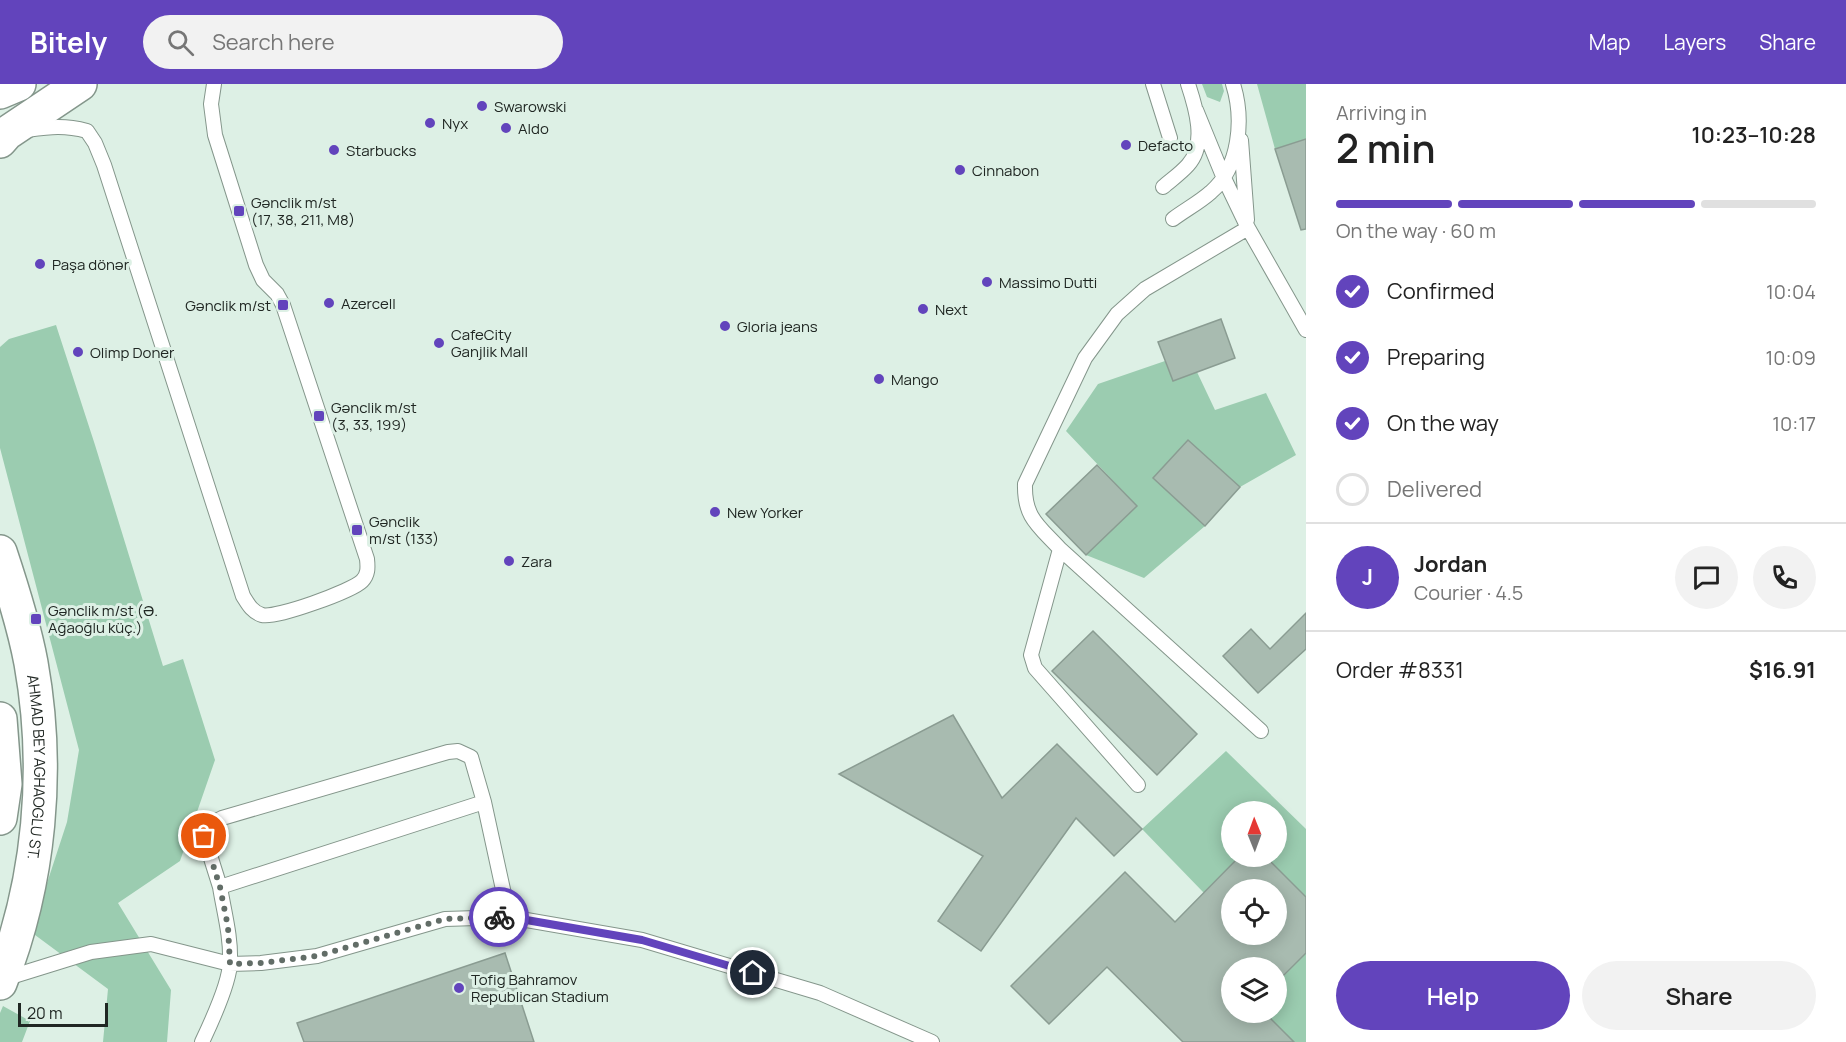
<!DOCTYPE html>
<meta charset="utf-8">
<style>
body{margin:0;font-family:Manrope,sans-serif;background:#f2f2f2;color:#222;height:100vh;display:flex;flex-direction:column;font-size:22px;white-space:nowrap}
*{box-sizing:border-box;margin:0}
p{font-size:20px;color:#767676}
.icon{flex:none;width:33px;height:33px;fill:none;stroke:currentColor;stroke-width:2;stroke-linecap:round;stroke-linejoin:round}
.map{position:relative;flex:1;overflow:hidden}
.details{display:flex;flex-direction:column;background:#fff;width:540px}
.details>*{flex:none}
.needle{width:39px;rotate:359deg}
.buttons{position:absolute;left:1221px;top:717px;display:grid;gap:12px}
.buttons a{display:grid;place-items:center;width:66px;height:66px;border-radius:50%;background:#fff;box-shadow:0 3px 15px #0003;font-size:30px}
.scale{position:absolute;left:18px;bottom:15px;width:90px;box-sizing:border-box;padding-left:6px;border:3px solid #202723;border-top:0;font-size:16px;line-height:21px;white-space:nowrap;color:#202723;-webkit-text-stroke:4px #ddf0e5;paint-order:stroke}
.pin{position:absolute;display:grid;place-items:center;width:51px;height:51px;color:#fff;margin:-26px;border:3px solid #fff;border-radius:50%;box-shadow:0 2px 6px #0007}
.courier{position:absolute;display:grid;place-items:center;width:60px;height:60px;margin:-30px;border:4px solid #6244bc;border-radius:50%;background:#fff;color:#222;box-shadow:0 2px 8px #0007}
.overview em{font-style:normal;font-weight:600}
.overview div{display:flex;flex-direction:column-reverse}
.overview{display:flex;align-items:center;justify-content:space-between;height:102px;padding:0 30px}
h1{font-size:39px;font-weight:600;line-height:45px}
.bar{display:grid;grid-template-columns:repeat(4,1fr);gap:9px 6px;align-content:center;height:72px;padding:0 30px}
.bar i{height:8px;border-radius:4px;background:#e0e0e0}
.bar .on{background:#6244bc}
.bar p{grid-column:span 4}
.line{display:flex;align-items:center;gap:15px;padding:0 30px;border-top:2px solid #e0e0e0}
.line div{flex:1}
.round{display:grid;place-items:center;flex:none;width:63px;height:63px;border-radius:32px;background:#f2f2f2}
ol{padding:0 30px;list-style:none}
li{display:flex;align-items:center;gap:18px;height:66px}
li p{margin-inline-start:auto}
li .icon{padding:6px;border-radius:50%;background:#6244bc;color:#fff;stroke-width:4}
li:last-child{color:#767676}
li i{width:33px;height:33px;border:3px solid #e0e0e0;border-radius:50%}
.button{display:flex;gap:12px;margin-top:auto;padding:12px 30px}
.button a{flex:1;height:69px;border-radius:36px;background:#6244bc;color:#fff;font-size:24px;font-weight:600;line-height:69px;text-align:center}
.button a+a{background:#f2f2f2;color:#222}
header{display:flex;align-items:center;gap:36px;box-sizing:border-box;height:84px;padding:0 30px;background:#6244bc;color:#fff}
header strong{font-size:28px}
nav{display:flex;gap:33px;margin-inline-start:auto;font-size:21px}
.search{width:420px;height:54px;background:#f2f2f2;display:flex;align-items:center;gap:15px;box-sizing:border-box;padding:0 21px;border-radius:33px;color:#767676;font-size:22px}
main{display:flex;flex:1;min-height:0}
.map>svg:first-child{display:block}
.green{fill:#9bccb0}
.building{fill:#a8bbb0;stroke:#8a9c92;stroke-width:1.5;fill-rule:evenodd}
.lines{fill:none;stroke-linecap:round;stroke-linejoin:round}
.lane-casing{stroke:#84968b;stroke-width:16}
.secondary-casing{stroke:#84968b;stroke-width:36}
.lane{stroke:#fff;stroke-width:14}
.secondary{stroke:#fff;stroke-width:33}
.done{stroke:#626d67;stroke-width:6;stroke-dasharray:0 10.8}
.route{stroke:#6244bc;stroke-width:8}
.poi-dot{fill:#6244bc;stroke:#ddf0e5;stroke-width:2}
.labels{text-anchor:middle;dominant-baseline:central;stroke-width:6;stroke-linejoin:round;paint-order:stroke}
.poi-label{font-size:15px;fill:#202723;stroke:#ddf0e5;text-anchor:start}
.street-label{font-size:15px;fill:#202723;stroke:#ddf0e5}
</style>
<header>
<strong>Bitely</strong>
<div class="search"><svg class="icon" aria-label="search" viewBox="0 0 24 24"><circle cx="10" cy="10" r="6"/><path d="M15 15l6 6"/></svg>Search here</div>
<nav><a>Map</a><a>Layers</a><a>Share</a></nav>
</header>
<main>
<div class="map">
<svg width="1306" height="958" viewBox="0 0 1306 958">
<rect width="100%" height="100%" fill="#ddf0e5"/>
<!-- green -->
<path class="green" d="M1202,0H1222L1224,7L1220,18L1207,13Z
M1257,0H1306V55L1275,65Z
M56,241L95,361L163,582L183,575L215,676L180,777L118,819L171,906L167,958H103L108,905L31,848L67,738L79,666L0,364V263L9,255Z
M1165,277L1173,297L1197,288L1215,326L1266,309L1296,371L1240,403L1188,356L1153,394L1205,442L1144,494L1086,471L1137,422L1066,347L1098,300Z
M1226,667L1306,745V813L1265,773L1276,772V728H1232V772L1240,773L1204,809L1142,745Z
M1306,869V958H1294L1264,929L1276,928L1277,899Z
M3,922L30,937L22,958H0V929Z"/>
<!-- building -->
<path class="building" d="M1306,55V145L1301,146L1275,65Z
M1221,235L1235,274L1173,297L1158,258Z
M1188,356L1240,403L1205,442L1153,394Z
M1097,381L1137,422L1086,471L1046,430Z
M1306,529V565L1258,609L1223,572L1251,545L1270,565Z
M1093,547L1197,650L1157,691L1052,587Z
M953,631L1002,714L1057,660L1142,745L1114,772L1076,734L981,867L938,837L983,772L839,690Z
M1240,772H1265L1306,813V869L1276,899V884H1232V928H1264L1294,958H1183L1107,883L1049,940L1011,902L1125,788L1175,838ZM1232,806H1276V850H1232Z
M505,869L534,958H304L297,939Z"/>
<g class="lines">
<defs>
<path id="lane" d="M1153,0L1170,54
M1196,26L1223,92L1248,144L1306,246
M27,46C50,43 64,41 87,47L95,59L104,81L243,512C248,520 252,528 262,531C275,535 352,507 362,497C368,491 368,484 367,475L283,221L277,210L263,196L256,181L215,51L211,20L214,0
M1241,56L1247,136
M1163,103C1171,96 1181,89 1188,81C1207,60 1196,24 1188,0
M1173,135C1185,126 1200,118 1211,108C1240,83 1244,35 1233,0
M1060,465L1261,647
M1138,701L1035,584L1031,571L1060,465C1039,442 1024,434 1025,400L1085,274L1117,230L1145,205L1248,144
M220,803L204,752L207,742L222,734L448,668L458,667L471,673L484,718
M4,895L91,868L151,860L230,880L261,879L317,872L445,835L509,833L642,856L820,909L932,958
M202,958C211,939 230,898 230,878C231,852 224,828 220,803L484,718L509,833"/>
<g id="secondary">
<path d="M0,8L19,0"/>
<path d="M0,57L7,49L80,0"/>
<path id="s1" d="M0,468C12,504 24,541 31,579C50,685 40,798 0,899"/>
<path d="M0,635L5,700L0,734"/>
</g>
</defs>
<!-- lane casing -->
<use href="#lane" class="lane-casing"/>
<!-- secondary casing -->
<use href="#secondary" class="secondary-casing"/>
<!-- lane -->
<use href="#lane" class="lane"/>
<!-- secondary -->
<use href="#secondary" class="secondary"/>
</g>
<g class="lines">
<!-- done -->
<path class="done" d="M204,752L220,803L228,843L230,880L261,879L317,872L445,835L499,833"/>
<!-- route -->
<path class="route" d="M499,833H509L642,856L753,889"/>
</g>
<!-- markers -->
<g class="poi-dot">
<circle cx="482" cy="22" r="6"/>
<circle cx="430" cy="39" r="6"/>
<circle cx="506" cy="44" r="6"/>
<circle cx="1126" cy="61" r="6"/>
<circle cx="334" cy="66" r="6"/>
<circle cx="960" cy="86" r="6"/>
<rect x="233" y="121" width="12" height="12" rx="3"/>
<circle cx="40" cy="180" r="6"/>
<circle cx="987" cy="198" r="6"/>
<circle cx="329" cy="219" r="6"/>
<rect x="277" y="215" width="12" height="12" rx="3"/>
<circle cx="923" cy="225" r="6"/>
<circle cx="725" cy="242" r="6"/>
<circle cx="439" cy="259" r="6"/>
<circle cx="78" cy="268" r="6"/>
<circle cx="879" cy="295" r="6"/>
<rect x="313" y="326" width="12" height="12" rx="3"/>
<circle cx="715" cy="428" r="6"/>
<rect x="351" y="440" width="12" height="12" rx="3"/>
<circle cx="509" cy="477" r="6"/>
<rect x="30" y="529" width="12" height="12" rx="3"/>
<circle cx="459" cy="904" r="6"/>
</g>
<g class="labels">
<!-- poi labels -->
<g class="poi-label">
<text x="494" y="22">Swarowski</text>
<text x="442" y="39">Nyx</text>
<text x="518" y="44">Aldo</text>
<text x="1138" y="61">Defacto</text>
<text x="346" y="66">Starbucks</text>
<text x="972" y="86">Cinnabon</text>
<text x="251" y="118">Gənclik m/st<tspan x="251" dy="17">(17, 38, 211, M8)</tspan></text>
<text x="52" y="180">Paşa dönər</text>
<text x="999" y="198">Massimo Dutti</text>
<text x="341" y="219">Azercell</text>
<text x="271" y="221" text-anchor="end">Gənclik m/st</text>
<text x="935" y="225">Next</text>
<text x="737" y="242">Gloria jeans</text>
<text x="451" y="250">CafeCity<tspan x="451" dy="17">Ganjlik Mall</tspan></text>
<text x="90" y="268">Olimp Doner</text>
<text x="891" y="295">Mango</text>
<text x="331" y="323">Gənclik m/st<tspan x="331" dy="17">(3, 33, 199)</tspan></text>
<text x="727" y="428">New Yorker</text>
<text x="369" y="437">Gənclik<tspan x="369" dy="17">m/st (133)</tspan></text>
<text x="521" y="477">Zara</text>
<text x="48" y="526">Gənclik m/st (Ə.<tspan x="48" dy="17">Ağaoğlu küç.)</tspan></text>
<text x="471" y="895">Tofig Bahramov<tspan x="471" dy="17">Republican Stadium</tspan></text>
</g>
<!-- street labels -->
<g class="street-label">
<text stroke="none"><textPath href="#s1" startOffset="220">AHMAD BEY AGHAOGLU ST.</textPath></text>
</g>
</g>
</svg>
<div class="buttons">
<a><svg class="needle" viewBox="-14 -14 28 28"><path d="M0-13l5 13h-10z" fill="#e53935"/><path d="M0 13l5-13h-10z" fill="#767676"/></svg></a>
<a><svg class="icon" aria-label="locate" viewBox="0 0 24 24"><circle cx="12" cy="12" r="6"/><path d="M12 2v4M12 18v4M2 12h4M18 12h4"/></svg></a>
<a><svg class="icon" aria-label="layers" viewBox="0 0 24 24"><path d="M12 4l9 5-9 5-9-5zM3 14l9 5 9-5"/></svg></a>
</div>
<div class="scale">20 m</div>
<div class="pin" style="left:204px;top:752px;background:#ea580c"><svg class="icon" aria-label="bag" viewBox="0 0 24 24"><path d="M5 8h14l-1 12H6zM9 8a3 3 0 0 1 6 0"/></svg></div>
<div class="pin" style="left:753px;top:889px;background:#1f2937"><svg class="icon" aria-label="home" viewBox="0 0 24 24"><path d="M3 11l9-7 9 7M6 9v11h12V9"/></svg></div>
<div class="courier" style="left:499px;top:833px"><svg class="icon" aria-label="bike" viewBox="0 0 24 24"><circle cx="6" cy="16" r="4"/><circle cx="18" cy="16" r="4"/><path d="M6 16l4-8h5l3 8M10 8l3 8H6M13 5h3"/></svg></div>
</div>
<section class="details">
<div class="overview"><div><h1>2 min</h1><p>Arriving in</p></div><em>10:23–10:28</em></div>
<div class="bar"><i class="on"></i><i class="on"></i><i class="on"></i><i></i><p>On the way · 60 m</p></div>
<ol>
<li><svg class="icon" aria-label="check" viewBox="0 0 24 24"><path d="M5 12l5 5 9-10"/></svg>Confirmed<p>10:04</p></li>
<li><svg class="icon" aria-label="check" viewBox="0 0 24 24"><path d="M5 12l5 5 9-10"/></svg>Preparing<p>10:09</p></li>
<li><svg class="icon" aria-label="check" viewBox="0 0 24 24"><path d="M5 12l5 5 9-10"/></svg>On the way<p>10:17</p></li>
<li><i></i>Delivered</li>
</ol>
<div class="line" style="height:108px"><b class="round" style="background:#6244bc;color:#fff">J</b><div><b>Jordan</b><p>Courier · 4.5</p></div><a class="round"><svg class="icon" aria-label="chat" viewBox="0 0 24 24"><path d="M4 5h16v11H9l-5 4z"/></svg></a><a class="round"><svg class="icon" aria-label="phone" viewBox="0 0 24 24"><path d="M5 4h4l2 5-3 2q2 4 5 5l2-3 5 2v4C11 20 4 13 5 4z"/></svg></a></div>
<div class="line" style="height:78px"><div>Order #8331</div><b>$16.91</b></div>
<div class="button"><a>Help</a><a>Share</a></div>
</section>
</main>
